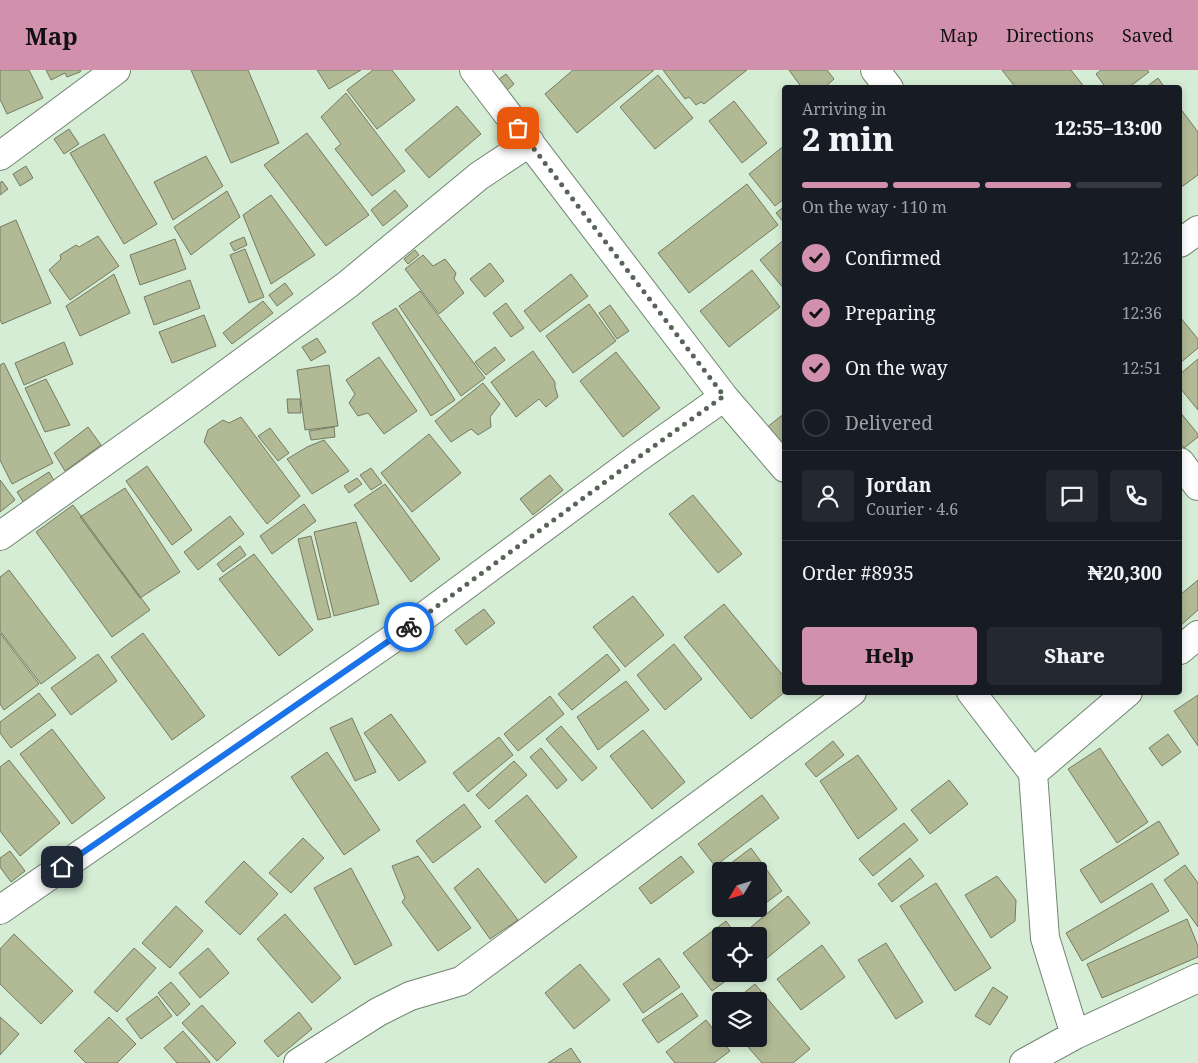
<!DOCTYPE html>
<meta charset="utf-8">
<style>
body{margin:0;font-family:"Noto Serif",serif;background:#242831;color:#f1f3f6;height:100vh;display:flex;flex-direction:column;font-size:19px;white-space:nowrap}
*{box-sizing:border-box;margin:0}
p{font-size:16px;color:#9ea1a6}
.icon{flex:none;width:28px;height:28px;fill:none;stroke:currentColor;stroke-width:2;stroke-linecap:round;stroke-linejoin:round}
.map{position:relative;flex:1;overflow:hidden}
.sheet{position:absolute;left:782px;top:15px;width:400px;height:610px;display:flex;flex-direction:column;background:#171b24;border-radius:5px;box-shadow:0 2px 8px #0003}
.sheet>*{flex:none}
.needle{width:32px;rotate:232deg}
.fabs{position:absolute;left:712px;top:792px;display:grid;gap:10px}
.fabs a{display:grid;place-items:center;width:55px;height:55px;border-radius:5px;background:#171b24;box-shadow:0 2px 8px #0003;font-size:25px}
.pin{position:absolute;display:grid;place-items:center;width:42px;height:42px;color:#fff;margin:-21px;border-radius:10px;box-shadow:0 2px 8px #0006}
.courier{position:absolute;display:grid;place-items:center;width:50px;height:50px;margin:-25px;border:4px solid #1a73e8;border-radius:50%;background:#fff;color:#222;box-shadow:0 1px 6px #0007}
.summary em{font-style:normal;font-weight:800}
.summary div{display:flex;flex-direction:column-reverse}
.summary{display:flex;align-items:center;justify-content:space-between;height:85px;padding:0 20px}
h1{font-size:32px;font-weight:800;line-height:38px}
.bar{display:grid;grid-template-columns:repeat(4,1fr);gap:8px 5px;align-content:center;height:60px;padding:0 20px}
.bar i{height:6px;border-radius:4px;background:#363941}
.bar .active{background:#d190ab}
.bar p{grid-column:span 4}
.line{display:flex;align-items:center;gap:12px;padding:0 20px;border-top:1px solid #363941}
.line div{flex:1}
.round{display:grid;place-items:center;flex:none;width:52px;height:52px;border-radius:5px;background:#242831}
ol{padding:0 20px;list-style:none}
li{display:flex;align-items:center;gap:15px;height:55px}
li p{margin-inline-start:auto}
li .icon{padding:5px;border-radius:50%;background:#d190ab;color:#111;stroke-width:4}
li:last-child{color:#9ea1a6}
li i{width:28px;height:28px;border:2px solid #363941;border-radius:50%}
.action{display:flex;gap:10px;margin-top:auto;padding:10px 20px}
.action a{flex:1;height:58px;border-radius:5px;background:#d190ab;color:#111;font-size:20px;font-weight:800;line-height:58px;text-align:center}
.action a+a{background:#242831;color:#f1f3f6}
header{display:flex;align-items:center;gap:30px;box-sizing:border-box;height:70px;padding:0 25px;background:#d190ab;color:#111}
header strong{font-size:24px}
nav{display:flex;gap:28px;margin-inline-start:auto;font-size:18px}
.map>svg:first-child{display:block}
.building{fill:#b1b995;stroke:#757b61}
.lines{fill:none;stroke-linecap:round;stroke-linejoin:round}
.street-casing{stroke:#708571;stroke-width:30}
.street{stroke:#fff;stroke-width:28}
.done{stroke:#576457;stroke-width:5;stroke-dasharray:0 9}
.route{stroke:#1a73e8;stroke-width:6}
</style>
<header>
<strong>Map</strong>
<nav><a>Map</a><a>Directions</a><a>Saved</a></nav>
</header>
<div class="map">
<svg width="1198" height="993" viewBox="0 0 1198 993">
<rect width="100%" height="100%" fill="#d5edd5"/>
<!-- building -->
<path class="building" d="M0,0H29L43,28L7,44L0,29Z
M46,0H81L80,2L67,7L65,3L51,10Z
M191,0H248L279,73L231,93Z
M317,0H361L329,19Z
M373,0H392L415,30L377,59L347,20Z
M573,0H654L577,63L545,24Z
M663,0H747L704,34L701,32L696,35L689,27L685,29Z
M789,0H827L834,9L824,18H802Z
M1002,0H1071L1085,18H1016Z
M1101,0H1147L1149,2L1128,18H1106L1096,4Z
M506,4L514,14L504,23L495,12Z
M658,5L693,48L655,79L620,37Z
M1158,8L1165,18H1145Z
M346,23L405,101L372,126L335,79L341,74L321,47Z
M734,31L767,73L742,93L709,51Z
M457,36L481,64L429,108L405,80Z
M1180,38L1198,62V105L1180,118Z
M69,59L79,74L64,84L54,69Z
M307,63L369,145L326,176L264,95Z
M104,64L157,154L124,174L70,83Z
M785,75V128L775,136L749,104Z
M206,86L223,116L173,150L154,112Z
M26,96L33,108L20,116L13,104Z
M2,111L8,119L0,125V113Z
M747,114L778,155L689,223L658,183Z
M395,120L408,136L383,156L371,140Z
M227,121L240,147L191,185L174,157Z
M271,125L315,185L271,214L243,145Z
M785,136V154L776,143Z
M16,150L51,233L2,254L0,249V157Z
M98,166L119,196L70,230L49,200L61,189L60,185L76,175L79,177Z
M244,167L247,175L234,181L230,173Z
M175,169L186,199L140,215L130,185Z
M785,169V220L760,190Z
M245,179L264,227L249,233L230,185Z
M415,180L419,185L408,194L404,189Z
M423,185L433,196L445,189L456,203L454,209L464,223L439,244L405,199Z
M490,193L504,211L485,227L470,209Z
M752,200L780,237L729,277L700,241Z
M114,204L130,243L80,266L66,236Z
M571,204L588,226L540,262L524,241Z
M190,210L200,238L154,255L144,227Z
M285,213L293,224L277,236L269,225Z
M420,221L485,308L461,326L399,236Z
M263,231L273,243L232,274L223,263Z
M506,233L524,258L511,267L493,243Z
M589,234L616,271L573,303L546,266Z
M610,235L629,261L617,269L599,243Z
M396,238L455,330L431,346L372,253Z
M204,245L216,276L172,293L159,262Z
M1180,247L1198,269V278L1180,293Z
M317,268L326,282L311,291L302,277Z
M64,272L73,294L24,315L15,293Z
M495,277L505,290L486,305L475,292Z
M533,281L555,312V317L558,327L546,337L539,329L516,347L491,312Z
M616,282L660,338L623,367L580,311Z
M379,287L417,341L384,364L368,343L358,346L349,333L355,324L346,310Z
M1198,289V340L1180,318V304Z
M4,293L53,393L12,414L0,390V295Z
M329,295L338,356L305,360L297,300Z
M46,309L70,355L45,362L25,318Z
M483,313L500,334L490,347L491,357L478,365L471,359L451,372L435,351Z
M287,329H300L301,343H288Z
M1180,342L1198,364V367L1184,378L1180,373Z
M785,343V382L766,358Z
M241,347L300,426L267,454L204,372L208,360L223,350L229,353Z
M88,357L101,375L65,401L54,383Z
M334,357L335,367L311,370L309,361Z
M270,358L289,383L278,391L258,366Z
M429,364L461,403L412,442L381,403Z
M324,370L349,401L312,424L287,389L307,377Z
M147,396L192,460L172,475L126,411Z
M371,398L382,413L371,420L360,405Z
M49,402L56,414L24,433L17,422Z
M550,405L563,420L533,445L520,429Z
M357,408L362,414L349,423L344,416Z
M0,410L15,430L0,442Z
M385,414L440,489L411,512L354,435Z
M125,418L180,502L140,528L80,447Z
M693,425L742,484L718,503L669,444Z
M304,434L316,451L272,484L260,466Z
M73,435L150,540L112,567L36,462Z
M230,446L244,464L198,500L184,482Z
M356,452L379,534L334,546L314,462Z
M311,466L331,547L318,550L298,469Z
M240,476L246,485L223,502L217,494Z
M254,484L313,560L279,586L219,509Z
M9,500L76,588L41,614L0,561V507Z
M1198,510V540L1180,556V525Z
M633,526L664,565L625,597L593,557Z
M724,534L785,608V622L751,649L684,567Z
M484,539L495,553L466,575L455,560Z
M0,563L39,614L4,640L0,634Z
M143,563L205,646L172,670L111,587Z
M674,574L702,609L665,640L637,605Z
M98,584L117,611L71,645L51,618Z
M607,584L620,600L572,640L558,624Z
M626,611L649,640L598,680L577,647Z
M39,623L56,645L11,678L0,663V652Z
M1198,625V676L1174,641Z
M550,626L564,644L518,681L504,664Z
M391,644L426,692L399,711L364,663Z
M352,648L376,702L355,711L330,658Z
M561,656L597,698L582,711L546,669Z
M52,659L105,728L72,754L20,684Z
M643,660L685,712L652,739L610,686Z
M1168,664L1181,682L1162,696L1149,678Z
M499,667L513,685L468,722L453,703Z
M833,671L844,685L816,707L805,694Z
M541,678L567,710L557,719L530,687Z
M1100,678L1148,752L1117,773L1068,699Z
M327,682L380,760L344,785L291,707Z
M858,685L897,739L858,769L820,711Z
M9,690L60,753L20,786L0,761V697Z
M514,691L527,705L489,739L476,725Z
M949,710L968,734L930,764L911,740Z
M527,725L577,787L545,813L495,751Z
M762,725L779,748L715,796L698,774Z
M464,734L481,757L433,793L416,771Z
M1159,751L1179,784L1101,833L1080,800Z
M904,753L918,770L873,806L859,789Z
M303,768L324,788L291,823L269,803Z
M751,778L782,821L759,838V801H723L722,800Z
M10,781L25,801L11,812L0,797V788Z
M418,786L471,858L438,881L402,832L405,828L392,796Z
M681,786L694,802L651,834L639,818Z
M910,788L924,806L892,832L878,814Z
M244,791L278,824L240,865L205,832Z
M1185,795L1198,813V857L1164,810Z
M351,798L392,875L355,895L314,818Z
M478,798L518,850L490,869L454,818Z
M997,806L1016,830L1015,851L991,868L965,825Z
M936,813L991,898L955,921L900,836Z
M1152,813L1169,841L1082,891L1066,863Z
M788,826L810,853L767,888L759,878V866H749L745,862Z
M176,836L203,861L170,898L142,873Z
M285,844L341,908L312,933L257,869Z
M1187,849L1198,876V887L1102,928L1087,894Z
M726,851L737,866H721V904H735L712,921L683,883Z
M14,864L73,921L41,954L0,914V879Z
M886,873L923,932L896,949L858,890Z
M822,875L845,907L801,940L777,909Z
M134,878L156,898L117,942L94,922Z
M208,878L229,903L200,928L179,903Z
M659,888L680,917L643,943L623,914Z
M580,894L610,930L574,959L545,923Z
M171,912L190,934L177,946L158,923Z
M755,914L810,979L793,993H762L741,969H759V931H734Z
M993,917L1008,927L990,955L975,946Z
M682,923L698,946L658,973L642,950Z
M157,926L172,946L141,969L126,949Z
M202,935L236,973L217,991L182,953Z
M299,942L312,959L278,987L264,971Z
M0,947L19,964L0,985Z
M109,947L136,974L117,993H86L74,981Z
M706,950L730,981L714,993H675L666,982Z
M183,961L210,992L209,993H177L164,978Z
M571,978L581,993H548Z"/>
<g class="lines">
<defs>
<path id="street" d="M474,0L724,327L785,398
M875,0L889,18
M0,86L116,0
M1180,173L1198,160
M1180,392L1198,416
M0,466L191,330L347,215L479,106L530,72
M1180,580L1198,565
M971,622L1033,703L1045,868L1075,965
M1033,703L1128,622
M0,840L411,556L639,387L724,327
M298,993L378,942L410,926L461,911L852,622
M1024,993L1075,965L1198,908"/>
</defs>
<!-- street casing -->
<use href="#street" class="street-casing"/>
<!-- street -->
<use href="#street" class="street"/>
</g>
<g class="lines">
<!-- done -->
<path class="done" d="M409,557L639,387L724,326L518,58"/>
<!-- route -->
<path class="route" d="M62,797L409,557"/>
</g>
</svg>
<div class="fabs">
<a><svg class="needle" viewBox="-14 -14 28 28"><path d="M0-13l5 13h-10z" fill="#e53935"/><path d="M0 13l5-13h-10z" fill="#9ea1a6"/></svg></a>
<a><svg class="icon" aria-label="locate" viewBox="0 0 24 24"><circle cx="12" cy="12" r="6"/><path d="M12 2v4M12 18v4M2 12h4M18 12h4"/></svg></a>
<a><svg class="icon" aria-label="layers" viewBox="0 0 24 24"><path d="M12 4l9 5-9 5-9-5zM3 14l9 5 9-5"/></svg></a>
</div>
<div class="pin" style="left:518px;top:58px;background:#ea580c"><svg class="icon" aria-label="bag" viewBox="0 0 24 24"><path d="M5 8h14l-1 12H6zM9 8a3 3 0 0 1 6 0"/></svg></div>
<div class="pin" style="left:62px;top:797px;background:#1f2937"><svg class="icon" aria-label="home" viewBox="0 0 24 24"><path d="M3 11l9-7 9 7M6 9v11h12V9"/></svg></div>
<div class="courier" style="left:409px;top:557px"><svg class="icon" aria-label="bike" viewBox="0 0 24 24"><circle cx="6" cy="16" r="4"/><circle cx="18" cy="16" r="4"/><path d="M6 16l4-8h5l3 8M10 8l3 8H6M13 5h3"/></svg></div>
<section class="sheet">
<div class="summary"><div><h1>2 min</h1><p>Arriving in</p></div><em>12:55–13:00</em></div>
<div class="bar"><i class="active"></i><i class="active"></i><i class="active"></i><i></i><p>On the way · 110 m</p></div>
<ol>
<li><svg class="icon" aria-label="check" viewBox="0 0 24 24"><path d="M5 12l5 5 9-10"/></svg>Confirmed<p>12:26</p></li>
<li><svg class="icon" aria-label="check" viewBox="0 0 24 24"><path d="M5 12l5 5 9-10"/></svg>Preparing<p>12:36</p></li>
<li><svg class="icon" aria-label="check" viewBox="0 0 24 24"><path d="M5 12l5 5 9-10"/></svg>On the way<p>12:51</p></li>
<li><i></i>Delivered</li>
</ol>
<div class="line" style="height:90px"><a class="round"><svg class="icon" aria-label="person" viewBox="0 0 24 24"><circle cx="12" cy="8" r="4"/><path d="M4 21q1-7 8-7t8 7"/></svg></a><div><b>Jordan</b><p>Courier · 4.6</p></div><a class="round"><svg class="icon" aria-label="chat" viewBox="0 0 24 24"><path d="M4 5h16v11H9l-5 4z"/></svg></a><a class="round"><svg class="icon" aria-label="phone" viewBox="0 0 24 24"><path d="M5 4h4l2 5-3 2q2 4 5 5l2-3 5 2v4C11 20 4 13 5 4z"/></svg></a></div>
<div class="line" style="height:65px"><div>Order #8935</div><b>₦20,300</b></div>
<div class="action"><a>Help</a><a>Share</a></div>
</section>
</div>
